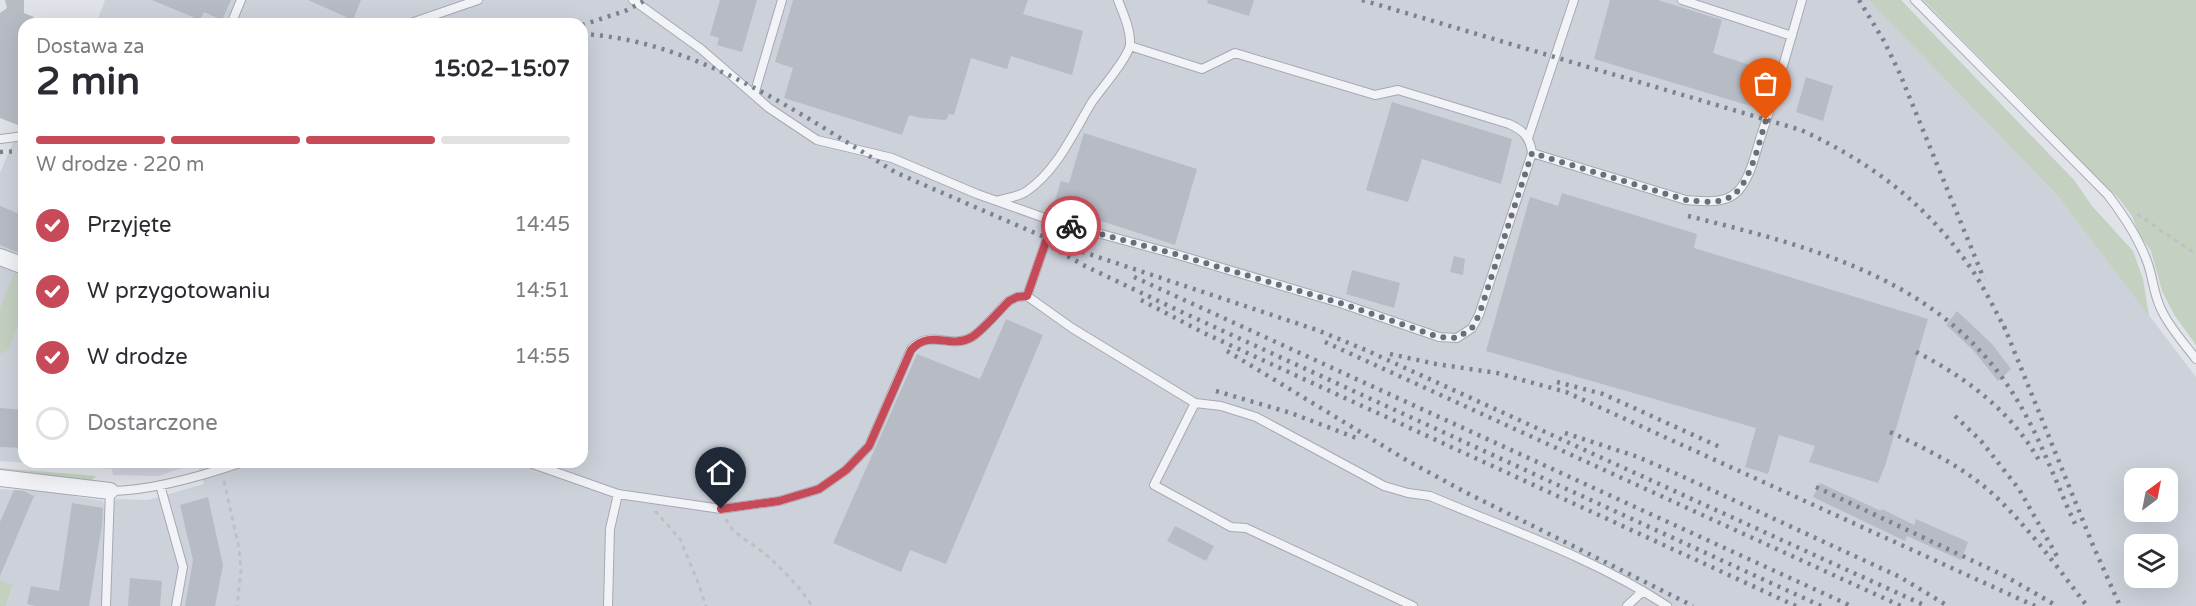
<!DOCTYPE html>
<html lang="pl">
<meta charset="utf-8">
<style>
body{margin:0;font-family:"Varela Round",sans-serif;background:#f2f2f3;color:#2b2b33;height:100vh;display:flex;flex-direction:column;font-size:22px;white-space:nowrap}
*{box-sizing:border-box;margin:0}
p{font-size:20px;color:#7c7c81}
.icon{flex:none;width:33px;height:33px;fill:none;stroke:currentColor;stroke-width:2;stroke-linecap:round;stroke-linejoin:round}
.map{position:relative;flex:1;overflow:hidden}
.panel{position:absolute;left:18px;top:18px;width:570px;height:450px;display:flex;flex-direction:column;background:#fff;border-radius:18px;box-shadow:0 6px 24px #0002}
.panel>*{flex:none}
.needle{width:39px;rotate:32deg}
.buttons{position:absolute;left:2124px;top:468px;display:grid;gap:12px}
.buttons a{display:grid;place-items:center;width:54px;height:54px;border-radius:12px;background:#fff;box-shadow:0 6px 24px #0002;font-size:30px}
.pin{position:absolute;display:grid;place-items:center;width:51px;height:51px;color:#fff;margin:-62px -26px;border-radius:50% 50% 50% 0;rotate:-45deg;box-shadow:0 0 6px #0007}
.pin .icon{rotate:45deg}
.courier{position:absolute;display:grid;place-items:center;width:60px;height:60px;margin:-30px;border:4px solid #c74a58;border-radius:50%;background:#fff;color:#222;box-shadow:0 2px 8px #0007}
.headline em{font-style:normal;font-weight:800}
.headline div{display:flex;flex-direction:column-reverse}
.headline{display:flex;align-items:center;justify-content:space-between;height:102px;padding:0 18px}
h1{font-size:39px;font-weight:800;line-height:45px}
.bar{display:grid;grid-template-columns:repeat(4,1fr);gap:9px 6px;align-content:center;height:72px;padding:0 18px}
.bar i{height:8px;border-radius:4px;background:#e1e1e2}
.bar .on{background:#c74a58}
.bar p{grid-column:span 4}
ol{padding:0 18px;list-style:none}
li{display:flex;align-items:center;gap:18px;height:66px}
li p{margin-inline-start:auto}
li .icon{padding:6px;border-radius:50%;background:#c74a58;color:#fff;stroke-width:4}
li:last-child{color:#7c7c81}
li i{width:33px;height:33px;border:3px solid #e1e1e2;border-radius:50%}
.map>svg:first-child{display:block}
.built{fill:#cdd1da;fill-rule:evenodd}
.green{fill:#c4d1c1}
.building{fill:#b7bbc4}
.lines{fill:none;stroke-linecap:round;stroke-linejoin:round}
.service-casing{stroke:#a5a9b2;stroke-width:10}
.minor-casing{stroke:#a5a9b2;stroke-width:18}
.path{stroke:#bec0c6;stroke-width:3;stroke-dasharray:4.5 4.5;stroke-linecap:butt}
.service{stroke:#f2f3f6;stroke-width:8}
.minor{stroke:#f2f3f6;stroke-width:16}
.rail{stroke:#7a8190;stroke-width:4.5;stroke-dasharray:3 6;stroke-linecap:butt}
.done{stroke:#696e7a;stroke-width:6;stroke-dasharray:0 10.8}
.route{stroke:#c74a58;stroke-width:8}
</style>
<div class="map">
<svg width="2196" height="606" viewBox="0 0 2196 606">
<rect width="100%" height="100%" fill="#dfe2e8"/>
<!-- built -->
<path class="built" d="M105,0H1868L2058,196L2196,377V606H6L13,586L0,580V489L50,492L103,501L105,508L117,499L148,500L204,484L197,463L158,476L113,475L112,469L0,461V262L24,272V462H582V24H96ZM2134,478H2168V512H2134ZM2134,544H2168V578H2134Z
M24,116V258L0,248V173Z"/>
<!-- green -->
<path class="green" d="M1868,0H1901L2074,180L2092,206L2133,251L2143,279L2149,316L2058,196Z
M1923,0H2196V345L2175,316L2167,301L2162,291L2151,251L2139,234L2132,216L2120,200Z
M16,268L24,272V310L8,350L0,354V308Z
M0,468L96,476L92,480L0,473Z
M0,580L13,585L6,606H0Z"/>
<!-- building -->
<path class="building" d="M5,0H24V13L34,17L30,24H24V109L18,125L0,118V13L7,8Z
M152,0H231L222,20L204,12L200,20Z
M308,0H361L353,20Z
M720,0H757L742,52L717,45L719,38L710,35Z
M793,0H1028L1023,14L1083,31L1072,75L1011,56L1007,69L971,58L954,115L949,114L946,120L921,118L909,115L902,135L784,98L793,68L775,62Z
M1208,0H1254L1249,16L1207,3Z
M1610,0H1658L1722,20L1713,53L1765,70L1754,107L1594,59Z
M1806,77L1833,86L1823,121L1796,112Z
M1392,102L1512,139L1501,184L1422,159L1408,202L1366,190Z
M1084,133L1197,169L1175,245L1074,212L1073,217L1052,210L1061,181L1069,183Z
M1562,193L1697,234L1694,248L1928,319L1885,466L1878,483L1809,462L1815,446L1779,435L1768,474L1745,467L1756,428L1486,351L1530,197L1558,206Z
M0,206L24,216V255L0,245Z
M1454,256L1465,259L1463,275L1450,272Z
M1352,270L1400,283L1394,308L1346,294Z
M1957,311L1992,344L2011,369L1998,381L1973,350L1946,325Z
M1006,319L1043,335L946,564L910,550L901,572L833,543L917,354L980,379Z
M0,408L24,410V448L0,447Z
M1820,483L1881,511L1882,509L1914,525L1916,519L1968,542L1961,560L1907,536L1905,541L1813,497Z
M14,490L24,491L34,496L0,576V522Z
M208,497L223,565L215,606H185L193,560L180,505Z
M72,503L103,508L102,525L89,606H36L27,604L31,586L59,591Z
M1175,526L1214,546L1206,561L1167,541Z
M130,578L162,581L160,606H128Z"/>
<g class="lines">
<defs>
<path id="service" d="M633,0L701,49L769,108L817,140L892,158L977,194L1053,221L1175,254L1340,303L1439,337L1457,338L1472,328L1479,315L1532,153C1530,137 1523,130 1509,124L1398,90L1375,95L1235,53L1202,69L1130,46
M1682,0L1792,36
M1915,0L2108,195C2124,216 2139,238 2148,264C2153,279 2154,295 2161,309C2169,327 2184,343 2196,359
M231,24L241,0
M408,24L478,0
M754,95L782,0
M1528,138L1574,0
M0,139L24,136
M1532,153L1686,200C1702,201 1725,205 1738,191C1751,177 1755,154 1761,136C1776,91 1789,46 1802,0
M997,201C1006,198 1019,197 1027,191C1058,169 1073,133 1092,102C1101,89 1128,58 1130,45C1131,30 1123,13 1118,0
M1027,296L1053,221
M1195,403L1154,485L1231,527L1246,528L1413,606
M527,462L618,494L721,509L779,501L819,489L846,470L869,446L911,349C931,328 950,350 972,337C983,330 998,311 1009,301L1017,297L1027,296L1072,328L1195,403L1221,406L1256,417L1384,486L1408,493L1430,496C1510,530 1594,558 1667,606
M160,485L183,567L176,606
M106,606L110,491C150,491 205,475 243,462
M608,606L610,529L618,494
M1627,606L1643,591"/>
<path id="minor" d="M0,257L24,266
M0,478L110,491"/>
</defs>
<!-- service casing -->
<use href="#service" class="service-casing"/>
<!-- minor casing -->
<use href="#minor" class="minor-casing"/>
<!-- path -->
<path class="path" d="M2137,214L2196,254
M100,462H103
M224,481L239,548L241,571L237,606
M655,511L680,539L697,580L706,606
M726,519C732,534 748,540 760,550C780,566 798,585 812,606"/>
<!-- service -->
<use href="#service" class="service"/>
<!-- minor -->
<use href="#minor" class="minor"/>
<!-- rail -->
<path class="rail" d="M1362,0L1801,130C1866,160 1919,198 1962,256C1980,279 1993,306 2006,331
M1859,0L1884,41L1900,74L1984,279
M582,25L625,11L646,0
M582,34C696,40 800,114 895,172L915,181L1065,246L1317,330L1368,351L1926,606
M0,152L24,151
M1688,216C1808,246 1931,276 2006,383C2037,427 2054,479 2076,526
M1052,247L1083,265L1171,307L1821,606
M1134,277L1851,606
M1141,300L1204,333L1796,606
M2004,326L2092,543L2120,606
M1325,342L1901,606
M1227,351L1408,461L1465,492L1693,606
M1916,352C1966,377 2012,412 2040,462
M1390,354L1436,364L1497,373L1566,392L2035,606
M1557,382L1603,394L1722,448
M1216,391L1291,413L1359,439
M1955,416L1981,441L2019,489L2058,558
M1890,432C1927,449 1965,468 1995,496C2030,529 2058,568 2087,606
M1565,433L1638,457L1677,474L1900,577L1948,606
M1816,487L2005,576L2057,606"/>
</g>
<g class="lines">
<!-- done -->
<path class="done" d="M1071,226L1175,254L1340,303L1439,337L1457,338L1472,328L1479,315L1532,153L1686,200C1699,201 1715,204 1728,198C1750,189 1759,141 1766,120"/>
<!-- route -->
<path class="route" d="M721,509L779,501L819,489L846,470L869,446L911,350C931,328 950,350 972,337C983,330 999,311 1009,301L1017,297L1027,296L1053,221L1071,226"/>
</g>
</svg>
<div class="buttons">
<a><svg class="needle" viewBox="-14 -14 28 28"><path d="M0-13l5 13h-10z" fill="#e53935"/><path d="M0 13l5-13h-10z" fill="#7c7c81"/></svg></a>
<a><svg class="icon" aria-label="layers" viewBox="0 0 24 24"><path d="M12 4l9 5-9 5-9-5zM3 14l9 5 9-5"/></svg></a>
</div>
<div class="pin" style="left:1766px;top:120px;background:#ea580c"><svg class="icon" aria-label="bag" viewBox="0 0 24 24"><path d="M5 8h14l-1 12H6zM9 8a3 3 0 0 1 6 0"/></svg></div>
<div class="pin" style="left:721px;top:509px;background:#1f2937"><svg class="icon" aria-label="home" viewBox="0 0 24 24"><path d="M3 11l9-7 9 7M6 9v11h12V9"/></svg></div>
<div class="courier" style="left:1071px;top:226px"><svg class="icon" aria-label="bike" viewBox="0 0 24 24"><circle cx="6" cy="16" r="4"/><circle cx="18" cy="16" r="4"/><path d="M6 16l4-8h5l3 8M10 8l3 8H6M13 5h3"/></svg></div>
<section class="panel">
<div class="headline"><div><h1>2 min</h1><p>Dostawa za</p></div><em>15:02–15:07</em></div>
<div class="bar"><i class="on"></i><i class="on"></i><i class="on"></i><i></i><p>W drodze · 220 m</p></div>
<ol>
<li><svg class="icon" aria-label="check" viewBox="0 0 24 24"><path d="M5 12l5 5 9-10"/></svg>Przyjęte<p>14:45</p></li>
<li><svg class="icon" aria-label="check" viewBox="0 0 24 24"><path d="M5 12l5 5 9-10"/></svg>W przygotowaniu<p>14:51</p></li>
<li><svg class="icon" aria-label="check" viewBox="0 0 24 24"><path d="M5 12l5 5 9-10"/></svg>W drodze<p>14:55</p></li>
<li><i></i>Dostarczone</li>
</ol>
</section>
</div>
